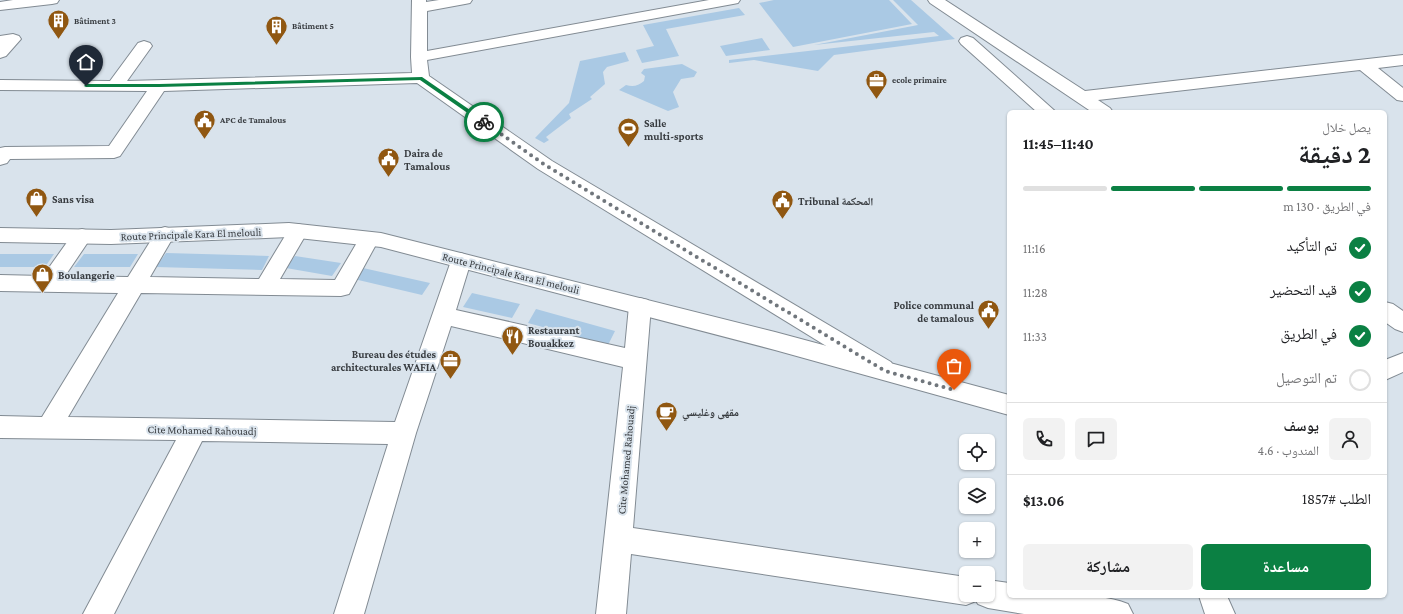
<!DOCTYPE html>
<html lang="ar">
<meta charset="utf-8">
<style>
body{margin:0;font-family:"Crimson Pro","Noto Naskh Arabic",serif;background:#f2f2f2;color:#202124;direction:rtl;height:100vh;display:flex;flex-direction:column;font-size:15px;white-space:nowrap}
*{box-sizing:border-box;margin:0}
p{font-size:13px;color:#757577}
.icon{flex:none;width:22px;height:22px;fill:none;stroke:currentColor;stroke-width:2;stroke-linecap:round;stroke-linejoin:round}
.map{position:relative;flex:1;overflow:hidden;direction:ltr}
.drawer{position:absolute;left:1007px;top:110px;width:380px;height:488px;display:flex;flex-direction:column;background:#fff;border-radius:6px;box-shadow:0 1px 3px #0004;direction:rtl}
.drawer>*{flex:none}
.controls{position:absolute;left:959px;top:434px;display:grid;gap:8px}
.controls a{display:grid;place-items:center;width:36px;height:36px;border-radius:6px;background:#fff;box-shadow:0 1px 3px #0004;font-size:20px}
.pin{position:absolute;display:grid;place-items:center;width:34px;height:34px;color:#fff;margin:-41px -17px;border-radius:50% 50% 50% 0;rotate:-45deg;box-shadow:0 0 4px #0007}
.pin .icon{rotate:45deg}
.courier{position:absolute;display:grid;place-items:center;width:40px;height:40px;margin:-20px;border:3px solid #0b8043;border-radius:50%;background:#fff;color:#222;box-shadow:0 1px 5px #0007}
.headline em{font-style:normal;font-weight:700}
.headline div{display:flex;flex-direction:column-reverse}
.headline{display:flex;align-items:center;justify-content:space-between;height:68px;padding:0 16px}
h1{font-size:26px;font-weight:700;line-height:30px}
.bar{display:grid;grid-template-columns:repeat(4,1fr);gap:6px 4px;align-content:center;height:48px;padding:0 16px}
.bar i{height:5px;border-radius:3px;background:#e0e0e0}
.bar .active{background:#0b8043}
.bar p{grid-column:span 4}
.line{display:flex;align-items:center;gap:10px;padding:0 16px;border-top:1px solid #e0e0e0}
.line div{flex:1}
.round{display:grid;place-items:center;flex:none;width:42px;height:42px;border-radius:6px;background:#f2f2f2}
ol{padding:0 16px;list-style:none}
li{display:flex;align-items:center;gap:12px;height:44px}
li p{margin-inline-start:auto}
li .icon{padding:4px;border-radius:50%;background:#0b8043;color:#fff;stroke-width:4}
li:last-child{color:#757577}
li i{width:22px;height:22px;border:2px solid #e0e0e0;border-radius:50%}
.cta{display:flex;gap:8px;margin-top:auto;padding:8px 16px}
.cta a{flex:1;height:46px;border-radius:6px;background:#0b8043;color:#fff;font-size:16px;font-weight:700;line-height:46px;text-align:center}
.cta a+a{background:#f2f2f2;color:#202124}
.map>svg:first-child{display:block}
.green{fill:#aac9e4}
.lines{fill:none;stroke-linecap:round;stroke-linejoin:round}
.minor-casing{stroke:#828b93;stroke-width:2}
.secondary-casing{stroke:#828b93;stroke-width:2}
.minor{fill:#fff;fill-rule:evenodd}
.secondary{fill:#fff;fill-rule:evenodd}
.route{fill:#0b8043}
.done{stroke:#70767c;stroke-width:4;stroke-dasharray:0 7.2}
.labels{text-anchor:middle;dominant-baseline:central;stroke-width:4;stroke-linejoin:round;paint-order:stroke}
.far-poi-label{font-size:9px;font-weight:bold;fill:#383c40;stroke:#d9e3ec;text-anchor:start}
.poi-label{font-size:11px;font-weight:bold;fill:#383c40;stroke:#d9e3ec;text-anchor:start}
.street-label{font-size:11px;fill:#383c40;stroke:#d9e3ec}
</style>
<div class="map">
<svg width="1403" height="614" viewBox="0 0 1403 614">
<rect width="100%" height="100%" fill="#d9e3ec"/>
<!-- green -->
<path class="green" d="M774,0H889L912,24L793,47L759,3Z
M893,0H911L955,39L834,55L818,71L754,60L729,63V60L939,36L934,32L814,45L918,25Z
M739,8L745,15L666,29L679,56L642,63L636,50L654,46L643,25Z
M762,38L770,50L726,56L720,46Z
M625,52L629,61L607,67L603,72L605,84L590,97L592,99L569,114L571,118L546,137L549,140L544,143L535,138L569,103L580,61Z
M682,64L697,72L694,77L681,79L673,92L679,107L668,111L619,90L626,85C633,87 638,86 644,81L645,76L641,73L644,69Z
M166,253L269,256L262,270L156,267Z
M0,254H54L45,267H0Z
M84,254H138L130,267H74Z
M295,256L341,263L332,276L286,268Z
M363,268L430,283L422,295L354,279Z
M472,293L520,304L512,318L463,307Z
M536,309L615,331L608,345L528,323Z"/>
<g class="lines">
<defs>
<path id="minor" d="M13,0H59L57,3L52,4L0,10V2Z
M412,0H426V2L439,0H472L470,3L465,4L427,11V51L709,0H740L738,3L733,4L427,60L429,76L552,161L891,362L895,369L891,376L883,379L875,376L538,169L417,83L164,91L120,156L114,158L10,159L7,163L0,165V148L5,147L109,146L147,91L0,90V80L110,81L138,43L144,41L150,43L152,46L127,81L412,73L411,57Z
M928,0H945L1085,91L1403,55V65L1378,68L1403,88V101L1397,100L1360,70L1098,100L1110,108L1113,112H1092L930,3Z
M13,34L19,36L21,39L6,56L0,58V36Z
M967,36L973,38L1056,112H1037L961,44L959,41L961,38Z
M298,224L305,226L308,231L280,279L335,280L362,234L369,232L376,234L379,239L349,294L341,296L141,293L68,417L395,422L451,261L454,256L461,253L468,256L471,261L456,310L625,348L629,306L632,300L640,298L648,300L651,306L633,528L966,577V595H988V580L1009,583V596C1044,596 1097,591 1128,604L1133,614H1024L988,608L978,604L976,601L966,605L631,554L626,614H596L623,367L451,326L416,433L364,614H334L388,444L202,441L114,614H83L176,440L0,438V416L42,417L118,293L0,291V275L43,276L75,231L82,229L89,231L92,236L65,276L128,277L158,229L165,227L172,229L175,234L150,277L259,279L291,226Z
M1385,302L1393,304L1403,311V332L1395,329L1385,322Z
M1199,596H1227L1235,614H1205Z"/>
<path id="secondary" d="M289,223L381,233L775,332L1009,395V415L775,350L381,247L289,237L111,244L0,242V228L111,230Z
M1403,353V372L1385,380V360Z"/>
</defs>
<!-- minor casing -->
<use href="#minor" class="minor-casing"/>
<!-- secondary casing -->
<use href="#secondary" class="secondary-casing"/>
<!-- minor -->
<use href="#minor" class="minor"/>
<!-- secondary -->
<use href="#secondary" class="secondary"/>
</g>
<!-- route -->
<path class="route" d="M422,77L486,121V123H482L420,80L159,87H86L84,86L86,84H159Z"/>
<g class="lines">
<!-- done -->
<path class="done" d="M484,122L545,165L885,371L954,390"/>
</g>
<!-- icons -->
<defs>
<symbol id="building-pin" viewBox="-11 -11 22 30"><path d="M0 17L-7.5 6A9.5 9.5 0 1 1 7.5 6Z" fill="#905711" stroke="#d9e3ec"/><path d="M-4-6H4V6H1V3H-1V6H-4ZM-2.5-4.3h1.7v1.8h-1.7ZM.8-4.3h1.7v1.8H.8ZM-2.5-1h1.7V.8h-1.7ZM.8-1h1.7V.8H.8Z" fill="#fff"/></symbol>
<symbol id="office-pin" viewBox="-11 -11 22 30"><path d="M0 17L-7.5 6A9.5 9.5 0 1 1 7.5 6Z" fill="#905711" stroke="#d9e3ec"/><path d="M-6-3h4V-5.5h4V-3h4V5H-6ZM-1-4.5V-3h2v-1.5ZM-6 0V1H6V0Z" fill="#fff"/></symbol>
<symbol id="civic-pin" viewBox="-11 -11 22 30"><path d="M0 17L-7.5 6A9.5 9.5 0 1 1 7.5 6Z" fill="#905711" stroke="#d9e3ec"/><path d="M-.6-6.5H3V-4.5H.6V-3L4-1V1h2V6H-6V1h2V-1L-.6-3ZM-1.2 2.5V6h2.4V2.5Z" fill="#fff"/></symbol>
<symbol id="stadium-pin" viewBox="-11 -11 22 30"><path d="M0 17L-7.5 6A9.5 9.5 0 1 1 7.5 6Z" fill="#905711" stroke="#d9e3ec"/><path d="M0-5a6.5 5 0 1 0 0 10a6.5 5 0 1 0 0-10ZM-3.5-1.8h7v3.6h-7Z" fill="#fff"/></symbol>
<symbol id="shop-pin" viewBox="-11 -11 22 30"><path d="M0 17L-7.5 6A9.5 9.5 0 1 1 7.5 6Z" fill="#905711" stroke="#d9e3ec"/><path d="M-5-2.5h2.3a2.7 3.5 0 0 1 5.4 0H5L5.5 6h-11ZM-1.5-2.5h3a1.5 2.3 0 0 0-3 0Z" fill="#fff"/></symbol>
<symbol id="restaurant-pin" viewBox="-11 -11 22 30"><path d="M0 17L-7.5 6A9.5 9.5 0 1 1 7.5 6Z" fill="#905711" stroke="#d9e3ec"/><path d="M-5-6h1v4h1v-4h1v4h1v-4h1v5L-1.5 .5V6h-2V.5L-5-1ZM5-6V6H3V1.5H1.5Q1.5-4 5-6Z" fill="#fff"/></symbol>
<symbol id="cafe-pin" viewBox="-11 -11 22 30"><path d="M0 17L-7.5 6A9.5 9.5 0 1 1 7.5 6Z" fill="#905711" stroke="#d9e3ec"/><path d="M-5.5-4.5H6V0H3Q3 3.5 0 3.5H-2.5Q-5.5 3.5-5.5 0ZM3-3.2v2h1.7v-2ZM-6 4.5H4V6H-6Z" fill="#fff"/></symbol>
</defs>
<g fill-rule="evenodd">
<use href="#building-pin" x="46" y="8" width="25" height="34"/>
<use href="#building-pin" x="264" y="14" width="25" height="34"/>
<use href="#office-pin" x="864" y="68" width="25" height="34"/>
<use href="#civic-pin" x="192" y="108" width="25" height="34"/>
<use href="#stadium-pin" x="616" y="116" width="25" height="34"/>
<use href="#civic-pin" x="376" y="146" width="25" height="34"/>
<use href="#shop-pin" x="24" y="186" width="25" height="34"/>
<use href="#civic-pin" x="770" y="188" width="25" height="34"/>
<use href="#shop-pin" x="30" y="262" width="25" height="34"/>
<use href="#civic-pin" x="976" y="298" width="25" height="34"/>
<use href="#restaurant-pin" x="500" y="324" width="25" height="34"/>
<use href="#office-pin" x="438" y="348" width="25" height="34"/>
<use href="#cafe-pin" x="654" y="400" width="25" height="34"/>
</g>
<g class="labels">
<!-- far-poi labels -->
<g class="far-poi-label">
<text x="74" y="21">Bâtiment 3</text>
<text x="292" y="26">Bâtiment 5</text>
<text x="892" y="80">ecole primaire</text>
<text x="220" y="120">APC de Tamalous</text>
</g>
<!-- poi labels -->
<g class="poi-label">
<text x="644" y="123">Salle<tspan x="644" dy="13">multi-sports</tspan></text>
<text x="404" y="153">Daira de<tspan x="404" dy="13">Tamalous</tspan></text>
<text x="52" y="199">Sans visa</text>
<text x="798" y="201">Tribunal المحكمة</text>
<text x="58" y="275">Boulangerie</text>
<text x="974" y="305" text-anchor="end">Police communal<tspan x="974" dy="13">de tamalous</tspan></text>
<text x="528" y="330">Restaurant<tspan x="528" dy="13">Bouakkez</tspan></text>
<text x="436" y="354" text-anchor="end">Bureau des études<tspan x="436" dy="13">architecturales WAFIA</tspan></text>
<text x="682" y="412">مقهى وغليسي</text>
</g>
<!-- street labels -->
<g class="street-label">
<text transform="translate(191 234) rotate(-2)">Route Principale Kara El melouli</text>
<text transform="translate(511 273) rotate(14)">Route Principale Kara El melouli</text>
<text transform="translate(202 430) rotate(1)">Cite Mohamed Rahouadj</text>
<text transform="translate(626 460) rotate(-85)">Cite Mohamed Rahouadj</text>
</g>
</g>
</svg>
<div class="controls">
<a><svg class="icon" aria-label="locate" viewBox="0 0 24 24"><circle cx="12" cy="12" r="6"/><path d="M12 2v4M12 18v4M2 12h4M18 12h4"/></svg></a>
<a><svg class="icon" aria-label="layers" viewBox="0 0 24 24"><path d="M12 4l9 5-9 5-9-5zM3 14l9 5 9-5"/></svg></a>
<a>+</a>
<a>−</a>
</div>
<div class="pin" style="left:954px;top:390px;background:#ea580c"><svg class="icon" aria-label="bag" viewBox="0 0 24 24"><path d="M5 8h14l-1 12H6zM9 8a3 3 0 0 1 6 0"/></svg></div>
<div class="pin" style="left:86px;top:86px;background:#1f2937"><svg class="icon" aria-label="home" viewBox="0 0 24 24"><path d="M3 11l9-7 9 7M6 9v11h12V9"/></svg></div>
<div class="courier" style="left:484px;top:122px"><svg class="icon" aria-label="bike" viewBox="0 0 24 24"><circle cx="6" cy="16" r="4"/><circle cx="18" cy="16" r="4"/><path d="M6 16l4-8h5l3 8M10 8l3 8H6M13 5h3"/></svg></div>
<section class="drawer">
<div class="headline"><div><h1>2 دقيقة</h1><p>يصل خلال</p></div><em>11:40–11:45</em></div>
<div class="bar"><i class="active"></i><i class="active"></i><i class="active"></i><i></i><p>في الطريق · 130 m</p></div>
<ol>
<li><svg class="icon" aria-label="check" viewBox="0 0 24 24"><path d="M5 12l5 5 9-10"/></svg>تم التأكيد<p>11:16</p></li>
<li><svg class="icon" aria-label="check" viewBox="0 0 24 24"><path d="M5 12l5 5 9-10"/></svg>قيد التحضير<p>11:28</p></li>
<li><svg class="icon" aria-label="check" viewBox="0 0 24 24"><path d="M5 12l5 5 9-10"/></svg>في الطريق<p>11:33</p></li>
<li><i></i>تم التوصيل</li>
</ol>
<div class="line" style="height:72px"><a class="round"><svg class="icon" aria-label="person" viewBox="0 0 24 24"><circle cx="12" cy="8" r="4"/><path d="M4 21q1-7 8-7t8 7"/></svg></a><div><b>يوسف</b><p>المندوب · 4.6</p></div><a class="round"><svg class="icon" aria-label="chat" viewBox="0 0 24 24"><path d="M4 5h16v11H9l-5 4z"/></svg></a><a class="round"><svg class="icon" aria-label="phone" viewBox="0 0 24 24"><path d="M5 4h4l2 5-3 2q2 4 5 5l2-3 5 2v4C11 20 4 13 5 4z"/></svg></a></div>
<div class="line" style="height:52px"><div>الطلب #1857</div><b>$13.06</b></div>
<div class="cta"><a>مساعدة</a><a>مشاركة</a></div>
</section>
</div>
